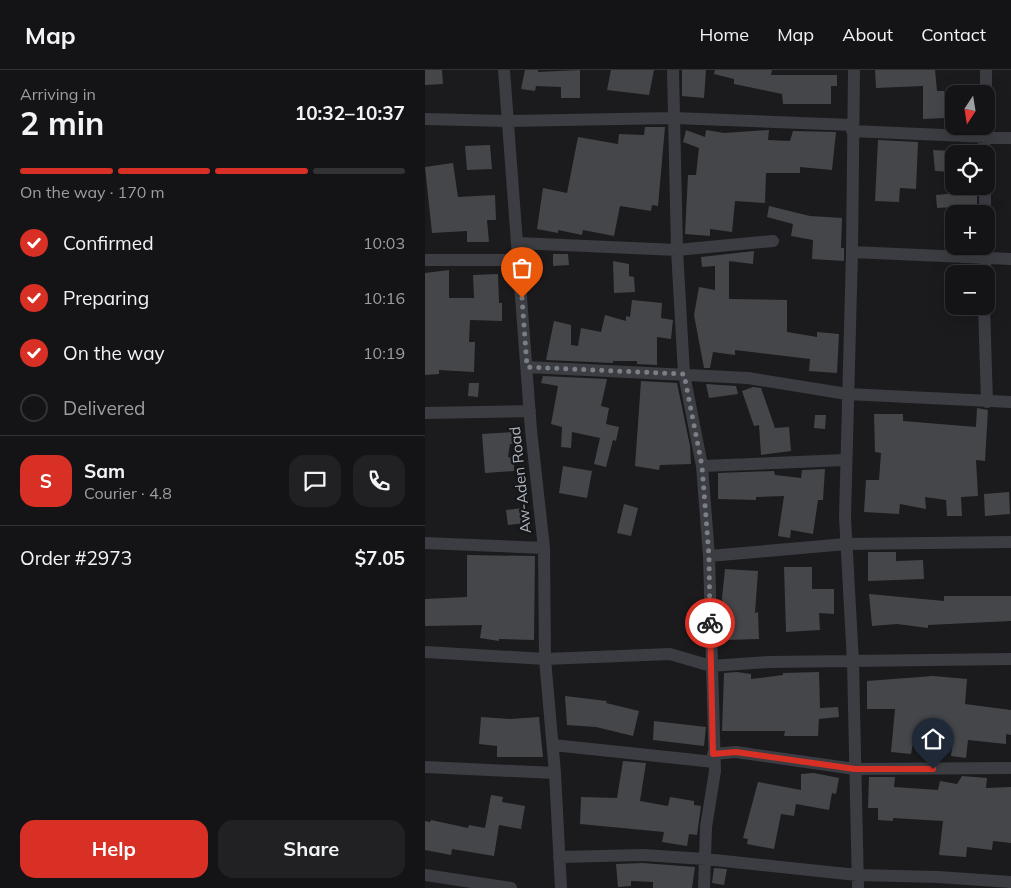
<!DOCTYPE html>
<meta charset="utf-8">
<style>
body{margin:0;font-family:Mulish,sans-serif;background:#212123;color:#f1f3f6;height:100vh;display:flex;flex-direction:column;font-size:19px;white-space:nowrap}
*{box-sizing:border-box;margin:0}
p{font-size:16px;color:#9d9ea1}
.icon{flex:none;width:28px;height:28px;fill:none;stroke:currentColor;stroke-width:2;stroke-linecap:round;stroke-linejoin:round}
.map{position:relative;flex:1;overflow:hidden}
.sheet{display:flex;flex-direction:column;background:#141416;width:425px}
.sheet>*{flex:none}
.needle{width:32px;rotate:192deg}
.buttons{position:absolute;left:520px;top:15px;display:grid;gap:10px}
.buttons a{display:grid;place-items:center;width:50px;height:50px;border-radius:10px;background:#141416;box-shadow:0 5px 20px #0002,0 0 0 1px #333335;font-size:25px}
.pin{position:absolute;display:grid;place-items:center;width:42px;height:42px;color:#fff;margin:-51px -21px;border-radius:50% 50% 50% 0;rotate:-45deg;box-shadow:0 0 5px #0007}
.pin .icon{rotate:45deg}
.courier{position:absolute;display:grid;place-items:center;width:50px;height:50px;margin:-25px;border:4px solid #d93025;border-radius:50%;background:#fff;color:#222;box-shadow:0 1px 6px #0007}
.head em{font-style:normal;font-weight:700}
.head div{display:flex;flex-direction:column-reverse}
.head{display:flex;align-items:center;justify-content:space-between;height:85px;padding:0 20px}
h1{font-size:32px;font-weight:700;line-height:38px}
.bar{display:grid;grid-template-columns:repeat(4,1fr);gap:8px 5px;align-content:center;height:60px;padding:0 20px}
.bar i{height:6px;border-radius:4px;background:#333335}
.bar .selected{background:#d93025}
.bar p{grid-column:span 4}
.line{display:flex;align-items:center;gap:12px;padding:0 20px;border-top:1px solid #333335}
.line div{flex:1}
.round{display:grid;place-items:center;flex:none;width:52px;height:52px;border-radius:15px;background:#212123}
ol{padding:0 20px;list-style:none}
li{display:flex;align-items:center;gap:15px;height:55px}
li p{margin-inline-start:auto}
li .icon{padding:5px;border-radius:50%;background:#d93025;color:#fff;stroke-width:4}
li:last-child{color:#9d9ea1}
li i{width:28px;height:28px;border:2px solid #333335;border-radius:50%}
.primary-button{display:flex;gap:10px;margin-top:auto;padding:10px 20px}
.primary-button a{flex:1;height:58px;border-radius:15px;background:#d93025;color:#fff;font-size:20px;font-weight:700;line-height:58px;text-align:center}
.primary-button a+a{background:#212123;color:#f1f3f6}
header{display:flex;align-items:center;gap:30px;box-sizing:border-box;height:70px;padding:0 25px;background:#141416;border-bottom:1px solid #333335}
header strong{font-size:24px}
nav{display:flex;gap:28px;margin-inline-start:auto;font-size:18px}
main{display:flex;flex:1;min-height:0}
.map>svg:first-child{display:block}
.building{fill:#45464a}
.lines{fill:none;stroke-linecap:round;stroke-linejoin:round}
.street{stroke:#3b3d42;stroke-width:12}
.done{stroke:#7a7e85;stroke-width:5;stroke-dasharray:0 9}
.route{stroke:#d93025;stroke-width:6}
.labels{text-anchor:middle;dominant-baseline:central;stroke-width:4.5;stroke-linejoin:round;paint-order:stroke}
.street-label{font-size:15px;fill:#adb3bd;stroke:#151618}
</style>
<header>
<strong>Map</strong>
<nav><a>Home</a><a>Map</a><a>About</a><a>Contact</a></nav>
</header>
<main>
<section class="sheet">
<div class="head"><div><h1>2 min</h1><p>Arriving in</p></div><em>10:32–10:37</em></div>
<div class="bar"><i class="selected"></i><i class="selected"></i><i class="selected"></i><i></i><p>On the way · 170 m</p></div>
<ol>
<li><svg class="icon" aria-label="check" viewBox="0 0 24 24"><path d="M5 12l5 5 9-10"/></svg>Confirmed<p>10:03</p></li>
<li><svg class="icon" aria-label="check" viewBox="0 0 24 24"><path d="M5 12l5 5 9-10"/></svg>Preparing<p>10:16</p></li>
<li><svg class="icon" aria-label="check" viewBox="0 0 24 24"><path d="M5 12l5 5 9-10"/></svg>On the way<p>10:19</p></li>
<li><i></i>Delivered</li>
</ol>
<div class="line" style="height:90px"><b class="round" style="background:#d93025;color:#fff">S</b><div><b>Sam</b><p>Courier · 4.8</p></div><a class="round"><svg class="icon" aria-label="chat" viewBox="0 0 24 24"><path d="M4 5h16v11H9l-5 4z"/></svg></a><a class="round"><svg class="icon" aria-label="phone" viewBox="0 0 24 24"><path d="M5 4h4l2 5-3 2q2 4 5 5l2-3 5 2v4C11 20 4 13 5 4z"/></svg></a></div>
<div class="line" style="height:65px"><div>Order #2973</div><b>$7.05</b></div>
<div class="primary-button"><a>Help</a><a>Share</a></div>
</section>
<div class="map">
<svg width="586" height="818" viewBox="0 0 586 818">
<rect width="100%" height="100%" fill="#1b1b1d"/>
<!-- building -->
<path class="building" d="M0,0H17L18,14L0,15Z
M100,0H113V2L155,0V28H136V17L111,16L110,21L96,19Z
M186,0H229L224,25L182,20Z
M257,0H281L279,28L257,26Z
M290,0H347L346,5H412V16H406V34H358L357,24L309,14V9L289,4Z
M450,0H510L512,21H519V48L498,49V16L451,18Z
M220,57H240L233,136L227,135L226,141L195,136L189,166L158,160L157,165L133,160V163L112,159L118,118L142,123L153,67L193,74L194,64L219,65Z
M261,60L280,67L281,60L299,63L344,60L343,70L365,71L368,61L411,62L407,100L375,97V103H341L340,133L310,131L307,162L285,159V166L260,164L263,105H271L274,78L258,72Z
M453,70L493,72L491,119L475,118L474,132L450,131Z
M536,74L551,75V84H535Z
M65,75L67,99L42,100L40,76Z
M508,80L526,81V102L510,101Z
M28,93L33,127L70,125L71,150H62L64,172H42V161L7,163L0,97Z
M546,116H552V144H544L545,136L512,138L511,125L546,122Z
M344,136L385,146L417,148L416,178H419V191L387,189L388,170L366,166L368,154L342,147Z
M329,181L328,194L304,191V229L362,230V262L392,267V262L414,264L412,303L384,301L385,289L310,280V285L288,282L285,298H279L269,245L274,217L290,220V196L277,197L276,187Z
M128,184H143L144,195L128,196Z
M188,191L204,194V206L209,207L210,222L189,223Z
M24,200V228H49L48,205L73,204L74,233H77V251L45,250L44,272H50L49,302L14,300V304L0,305V203Z
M207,230L237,233L236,248L248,250L246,269L232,267V295L212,294V291H188V293L121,290L129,251L146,255V275L153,276L156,258L176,262L180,245L201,251V246L205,247Z
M118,306L182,309L176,336L184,338L181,354L194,357L191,371L188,370L181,397L169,394L175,368L147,362L146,378L136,377L137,357L126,354L133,316L116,313Z
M216,311L252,313L265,376L266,394L235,395L234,400L210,396Z
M44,313H54L53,327L43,326Z
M281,314L311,316L313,324L284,328Z
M328,317L336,318L350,358L364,357L366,381L336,385L334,355L329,356L317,321Z
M552,338L563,340L560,391L551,390L553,426L536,427L537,446H522L521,430L500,427L501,439L475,434L474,444L439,442L441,410H454L456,383L450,382L449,344H478V351L551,357Z
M390,345H401L400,359L389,358Z
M87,362L88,374H85L83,387L89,388V401L60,403L57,364Z
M138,396L167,401L162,428L134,423Z
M400,399L398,430H393L388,464L366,460L365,468L353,466L359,426L331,427V430L293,429V403L349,401L350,405L376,408L377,400Z
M584,422L585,444L560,446L559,424Z
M199,434L213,438L206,466L192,463Z
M98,438L100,453L83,455L81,440Z
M443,482H471V491L498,490L499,509L443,511Z
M42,485L110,486L109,570L74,569V571L55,568L57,555L0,556V529L42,527Z
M359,497H387V519H409V544L394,543L395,560L361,562Z
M300,499L333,501L330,543L333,542L334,569L300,570L297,528Z
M444,524L519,531V526H586V551L503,555V558L472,554L447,556Z
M312,602L326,604V609L358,605V603L394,602L395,638L413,637L414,647L394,649L393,666H359L360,661H297L299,603Z
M508,606L542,609L540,634L586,640V665L581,664V674L543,670L541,688L526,686L528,670L518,667H489L486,684L466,682L470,639H442V611Z
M140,626L182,631L181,633L214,641L208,666L171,657L142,655Z
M56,647L85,649L114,647L118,687H72V676L54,674Z
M229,651L281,657L279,676L228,670Z
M198,691L221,693L215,731L243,736L245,727L269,731V735L276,736L272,765L264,764L262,776L237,772L239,762L155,754L156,727L192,728Z
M389,703L414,708L411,724L407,723L404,740L371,734L369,746L356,744L349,779L322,774L323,769L318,768L333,712L376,720V704Z
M537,706L562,708L561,718L586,717V773L568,771L567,780L542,777L541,787L514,785L518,751L468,748V751L453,750V738H443L444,707H470L469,717L513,720L515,711L532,714Z
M66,725L78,727L77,732L100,736L96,759L74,755L69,786L27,779L26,785L0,780V751L5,752L6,750L43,758L44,755L60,758Z
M218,793L270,797L267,818H228V812L206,811V816L193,817L191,794Z
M289,798L302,799L299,815L287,813Z"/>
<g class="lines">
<!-- street -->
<path class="street" d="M79,0L106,360L119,478L120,589L130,703L136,818
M248,0L252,180L259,304L277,396L284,486L290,701L281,757L279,818
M429,0L427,182L420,447L428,592L433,818
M561,24V0
M0,49L81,51L249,48L427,55
M427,61L586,68
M559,84V56
M560,116V144
M93,173L252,180L348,171
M427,182L586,189
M0,190H94
M560,204V176
M559,236L562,332
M102,297L323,308L422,324L586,332
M0,343L105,341
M277,396L420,390
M0,473L119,478
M284,486L421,474L586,472
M0,582L120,589L245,584L286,596L344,592L586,589
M128,675L289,692
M288,684L311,682L430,699L586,698
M0,697L130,703
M134,787L218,785L280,789L432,805L513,807L586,812
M0,805L86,818"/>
</g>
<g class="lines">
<!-- done -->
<path class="done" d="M97,228L102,297L259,304L277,396L284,486L285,553"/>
<!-- route -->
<path class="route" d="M285,553L288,684L311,682L430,699H508"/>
</g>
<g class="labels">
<!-- street labels -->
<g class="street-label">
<text transform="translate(95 410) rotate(-96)">Aw-Aden Road</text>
</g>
</g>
</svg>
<div class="buttons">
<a><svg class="needle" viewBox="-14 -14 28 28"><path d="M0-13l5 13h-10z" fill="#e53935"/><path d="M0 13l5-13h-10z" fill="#9d9ea1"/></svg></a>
<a><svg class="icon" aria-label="locate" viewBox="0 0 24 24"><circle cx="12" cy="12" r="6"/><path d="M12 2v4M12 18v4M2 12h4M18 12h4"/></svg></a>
<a>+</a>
<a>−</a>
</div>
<div class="pin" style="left:97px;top:228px;background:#ea580c"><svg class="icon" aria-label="bag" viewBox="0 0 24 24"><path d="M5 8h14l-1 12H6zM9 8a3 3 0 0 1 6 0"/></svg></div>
<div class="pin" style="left:508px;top:699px;background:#1f2937"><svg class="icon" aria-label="home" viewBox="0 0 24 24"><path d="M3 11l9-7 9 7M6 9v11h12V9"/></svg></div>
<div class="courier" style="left:285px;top:553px"><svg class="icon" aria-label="bike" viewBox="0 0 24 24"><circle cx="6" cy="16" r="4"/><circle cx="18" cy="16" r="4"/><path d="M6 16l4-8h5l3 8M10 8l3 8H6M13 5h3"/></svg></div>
</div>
</main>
